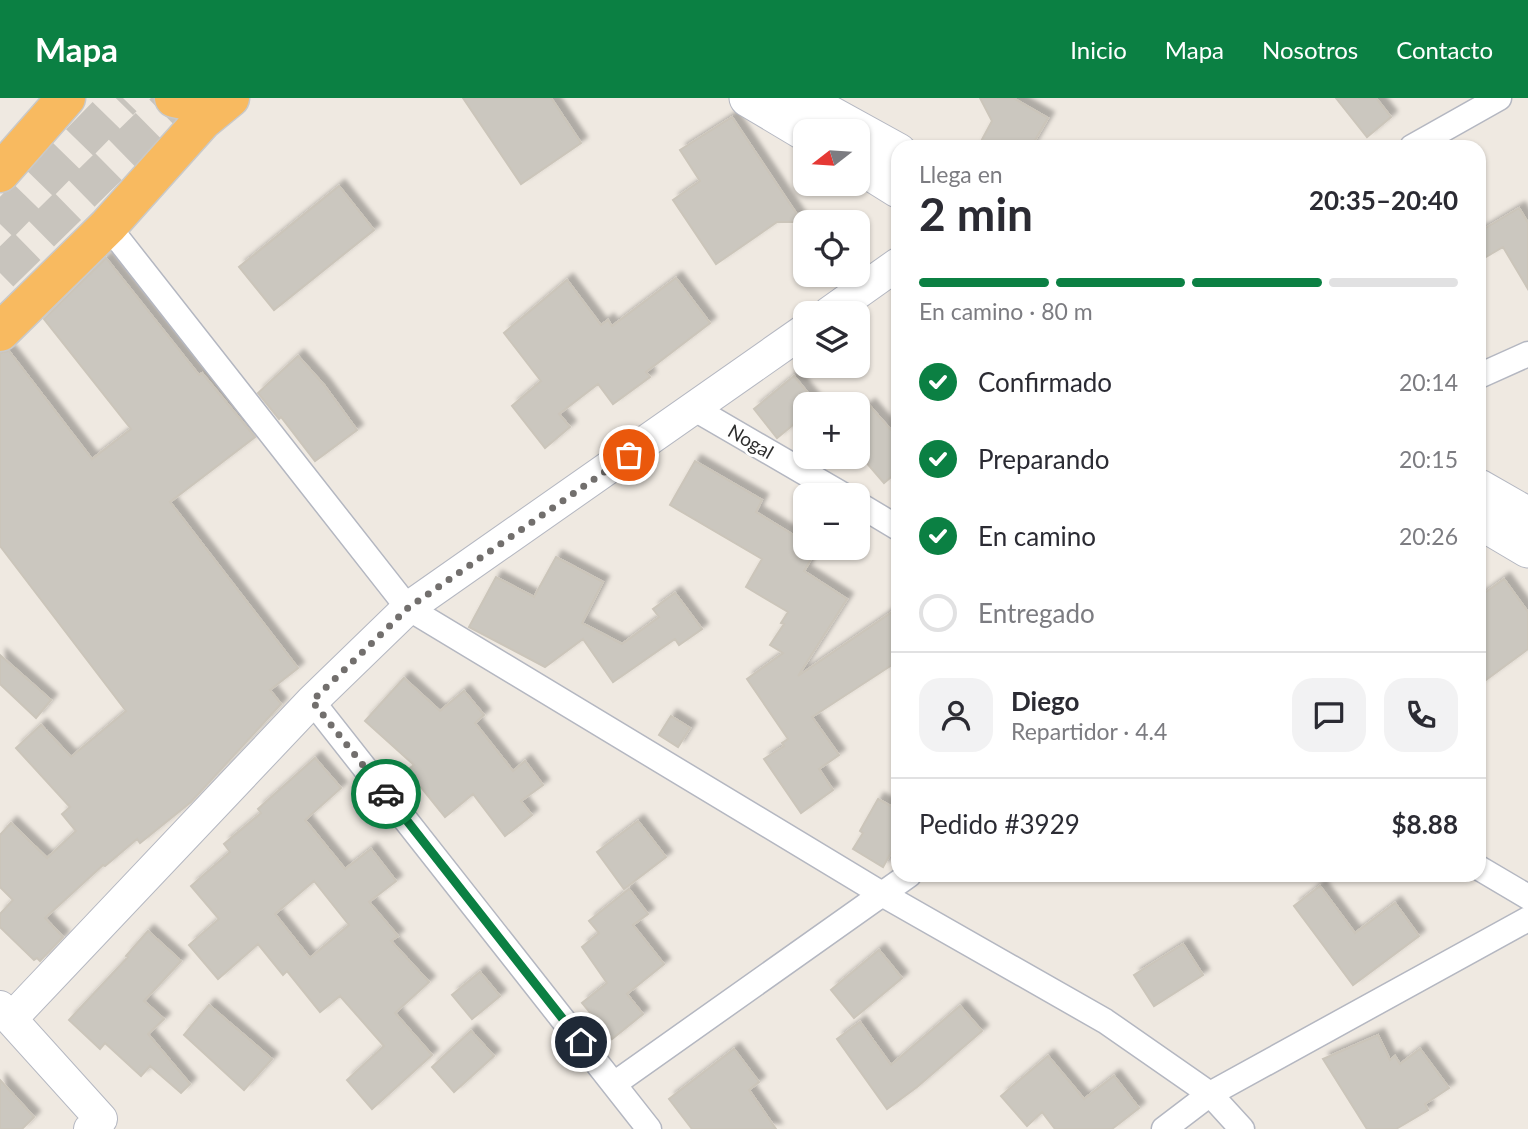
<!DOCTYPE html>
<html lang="es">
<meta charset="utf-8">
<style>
body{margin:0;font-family:Lato,sans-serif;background:#f2f2f3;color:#2b2b33;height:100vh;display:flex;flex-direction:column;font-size:26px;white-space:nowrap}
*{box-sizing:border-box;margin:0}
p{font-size:23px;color:#7c7c81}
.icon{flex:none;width:38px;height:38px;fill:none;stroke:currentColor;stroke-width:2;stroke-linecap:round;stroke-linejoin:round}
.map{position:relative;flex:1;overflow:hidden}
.sheet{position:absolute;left:891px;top:42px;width:595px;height:742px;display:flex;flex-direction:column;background:#fff;border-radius:21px;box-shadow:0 2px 5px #0004}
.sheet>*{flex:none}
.needle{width:46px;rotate:253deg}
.controls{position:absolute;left:793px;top:21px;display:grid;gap:14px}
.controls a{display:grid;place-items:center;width:77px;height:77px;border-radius:14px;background:#fff;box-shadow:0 2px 5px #0004;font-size:35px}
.pin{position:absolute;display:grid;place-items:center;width:60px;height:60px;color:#fff;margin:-30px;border:4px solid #fff;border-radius:50%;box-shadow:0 2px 7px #0007}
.courier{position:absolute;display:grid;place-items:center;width:70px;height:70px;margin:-35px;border:5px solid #0b8043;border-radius:50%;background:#fff;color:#222;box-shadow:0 2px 9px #0007}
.summary em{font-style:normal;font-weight:700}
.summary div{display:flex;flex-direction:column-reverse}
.summary{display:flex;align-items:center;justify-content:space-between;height:119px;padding:0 28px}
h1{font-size:46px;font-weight:700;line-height:52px}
.bar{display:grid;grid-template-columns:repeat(4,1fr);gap:10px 7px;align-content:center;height:84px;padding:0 28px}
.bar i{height:9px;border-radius:5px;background:#e1e1e2}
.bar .selected{background:#0b8043}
.bar p{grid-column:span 4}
.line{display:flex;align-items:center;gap:18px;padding:0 28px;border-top:2px solid #e1e1e2}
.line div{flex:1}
.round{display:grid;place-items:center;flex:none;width:74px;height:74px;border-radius:21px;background:#f2f2f3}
ol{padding:0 28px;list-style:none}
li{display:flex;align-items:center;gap:21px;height:77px}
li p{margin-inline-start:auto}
li .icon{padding:7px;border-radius:50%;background:#0b8043;color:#fff;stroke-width:4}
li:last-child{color:#7c7c81}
li i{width:38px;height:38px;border:4px solid #e1e1e2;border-radius:50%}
header{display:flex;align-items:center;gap:42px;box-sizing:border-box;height:98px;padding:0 35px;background:#0b8043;color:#fff}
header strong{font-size:33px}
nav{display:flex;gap:38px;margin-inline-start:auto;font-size:24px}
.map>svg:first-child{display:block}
.building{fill:#cbc7bf;stroke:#cbc5ba;stroke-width:2;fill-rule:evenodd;filter:url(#shadow)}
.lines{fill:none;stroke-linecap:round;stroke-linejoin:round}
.trunk-tunnel{stroke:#c8c4bd;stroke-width:38;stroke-dasharray:38 19;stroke-linecap:butt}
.minor-casing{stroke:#b4b7c1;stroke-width:27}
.tertiary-casing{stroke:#b4b7c1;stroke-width:34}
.secondary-casing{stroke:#b4b7c1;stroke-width:39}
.trunk-casing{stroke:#c9c9c9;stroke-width:41}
.minor{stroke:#fff;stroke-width:24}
.tertiary{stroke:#fff;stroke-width:32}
.secondary{stroke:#fff;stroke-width:37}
.trunk{stroke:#f8ba60;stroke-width:38}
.done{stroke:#726f6d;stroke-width:7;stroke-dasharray:0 12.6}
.route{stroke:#0b8043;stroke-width:9}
.labels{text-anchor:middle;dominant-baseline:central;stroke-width:6;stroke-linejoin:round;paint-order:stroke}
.street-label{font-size:19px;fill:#2e2e2e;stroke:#fff}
</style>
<header>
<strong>Mapa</strong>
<nav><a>Inicio</a><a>Mapa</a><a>Nosotros</a><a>Contacto</a></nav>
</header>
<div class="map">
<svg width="1528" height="1031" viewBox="0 0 1528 1031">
<defs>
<filter id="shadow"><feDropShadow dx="6" dy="-6" stdDeviation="2" flood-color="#0004"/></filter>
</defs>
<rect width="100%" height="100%" fill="#efe9e1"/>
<!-- building -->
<path class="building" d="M463,0H551L581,45L521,86Z
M980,0H1013L1048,20L1031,49H978L992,23Z
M1336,0H1376L1391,19L1367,39Z
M732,19L802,124H777L716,166L673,102L700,83L680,52Z
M339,88L374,132L274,212L239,169Z
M1519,110L1528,125V191L1503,149L1486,159L1479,147V134Z
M106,160L199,277L202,275L255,339L170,404L298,570L270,592L281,606L191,704L140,745L137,741L105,768L103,767L45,820L63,839L40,863L37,860L34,862L0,829V816L13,802L0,789V737L11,725L47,760L76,733L62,716L70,709L16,650L41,627L71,659L126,613L0,448V255L9,253L92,361L131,331L44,221Z
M676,180L710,225L646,274L650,279L613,306L598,286L559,316L570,329L545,350L512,308L541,283L504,235L567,182L601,227L608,222L612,228Z
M298,258L324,287L357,332L315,363L281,319L279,321L258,295Z
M794,278L817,306H805V317L777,340L754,311Z
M869,307L898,340V373L884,385L858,355V317Z
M695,363L762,402L756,414L805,444V450L817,451L804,473L847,501L798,578L898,510V563L812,619L839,657L819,671L833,692L801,715L764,661L784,648L782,645L788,641L747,581L783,555L770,547L784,526L781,525L788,514L746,489L762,461L670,407Z
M556,459L603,484L582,525L622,546L659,519L653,511L675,495L702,531L679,547L675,541L613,584L583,541L545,569L469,529L496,479L534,499Z
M1504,481L1528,514V551L1479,587V499Z
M0,557L51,602L36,620L0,586Z
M404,580L440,613L464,593L484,617L475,625L513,673L525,663L543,687L521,703L532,717L505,738L473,696L445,719L407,672L414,667L365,623Z
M671,618L690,630L678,649L659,637Z
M315,660L341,690L305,722L345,771L371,751L396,783L369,804L398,838L391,843L429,884L395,915L432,957L372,1011L347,982L384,948L340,898L320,914L287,873L283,877L258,846L218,881L189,847L219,821L191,788L230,754L224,746L261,715L258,711ZM314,783L349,827L310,860L275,816Z
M878,701L898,712V742L883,769L853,751L863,735L860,733Z
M638,723L666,759L624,791L597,754Z
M1320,788L1355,835L1395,805L1419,838L1353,887L1294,808Z
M629,791L648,816L633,827L664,866L627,896L643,916L612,941L582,905L607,885L582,849L599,835L589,823Z
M148,833L181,863L144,903L164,921L148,936L190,986L181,995L150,968L141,978L105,945L100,951L69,922L128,859L126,858Z
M1183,846L1203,877L1154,908L1134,877Z
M879,852L902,880L854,920L831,892Z
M480,874L500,898L472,921L452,897Z
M209,907L272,961L244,992L184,937Z
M960,908L982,933L917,989L887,1011L837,941L860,924L891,967Z
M471,933L494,958L454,994L432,969Z
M1378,937L1390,962L1395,958L1400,966L1420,951L1449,990L1425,1006L1428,1012L1396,1031H1367L1323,961Z
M734,951L759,984L749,992L776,1031H692L669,1001Z
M1048,958L1084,1001L1114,978L1139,1010L1112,1031H1055L1042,1014L1027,1028L1001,998Z
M0,982L34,1019L22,1031H0Z"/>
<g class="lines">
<!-- trunk-tunnel -->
<path class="trunk-tunnel" d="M0,126L123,0
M0,175L178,0"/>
<defs>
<path id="minor" d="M1412,49L1499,0
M108,128L408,510L882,796L1105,923L1210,996L1242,1031
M1479,278L1528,256
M695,311L843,397
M858,406L898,430
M312,603L649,1031
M1479,770L1528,799
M614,986L909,777
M1164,1031L1210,996L1528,821"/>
<path id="tertiary" d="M829,215L898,166
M0,909L101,1021L90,1031
M11,921L312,603L408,510L805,232"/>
<path id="secondary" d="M748,0L805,34
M800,0L898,54
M858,66L898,91
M1479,390L1528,418
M1479,422L1528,451"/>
<path id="trunk" d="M174,0C191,4 207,7 224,0
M0,75L66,0
M0,234L108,128L202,23L230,0"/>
</defs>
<!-- minor casing -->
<use href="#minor" class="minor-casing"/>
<!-- tertiary casing -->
<use href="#tertiary" class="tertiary-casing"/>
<!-- secondary casing -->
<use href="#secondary" class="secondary-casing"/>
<!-- trunk casing -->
<use href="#trunk" class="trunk-casing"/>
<!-- minor -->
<use href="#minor" class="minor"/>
<!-- tertiary -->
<use href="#tertiary" class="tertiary"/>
<!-- secondary -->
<use href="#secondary" class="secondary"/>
<!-- trunk -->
<use href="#trunk" class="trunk"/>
</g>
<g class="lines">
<!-- done -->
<path class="done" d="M386,696L312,603L408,510L629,357"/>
<!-- route -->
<path class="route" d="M386,696L581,944"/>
</g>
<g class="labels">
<!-- street labels -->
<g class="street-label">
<text transform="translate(751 343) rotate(30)">Nogal</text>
</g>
</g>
</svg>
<div class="controls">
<a><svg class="needle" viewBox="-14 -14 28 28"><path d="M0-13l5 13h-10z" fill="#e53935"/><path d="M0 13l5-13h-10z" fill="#7c7c81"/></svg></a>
<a><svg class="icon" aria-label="locate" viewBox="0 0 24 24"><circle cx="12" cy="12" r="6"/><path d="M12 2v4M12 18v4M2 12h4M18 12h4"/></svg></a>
<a><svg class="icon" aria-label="layers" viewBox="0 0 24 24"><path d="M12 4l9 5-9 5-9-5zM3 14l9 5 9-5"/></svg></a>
<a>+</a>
<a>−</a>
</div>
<div class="pin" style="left:629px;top:357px;background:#ea580c"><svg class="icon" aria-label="bag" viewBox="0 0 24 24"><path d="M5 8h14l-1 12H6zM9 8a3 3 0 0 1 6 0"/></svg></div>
<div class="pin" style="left:581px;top:944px;background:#1f2937"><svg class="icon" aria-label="home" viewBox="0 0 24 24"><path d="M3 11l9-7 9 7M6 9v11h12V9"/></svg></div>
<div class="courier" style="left:386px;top:696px"><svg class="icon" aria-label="car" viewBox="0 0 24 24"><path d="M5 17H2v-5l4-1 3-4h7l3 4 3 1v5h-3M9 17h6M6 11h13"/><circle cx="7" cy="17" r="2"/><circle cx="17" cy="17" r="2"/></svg></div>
<section class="sheet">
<div class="summary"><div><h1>2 min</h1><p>Llega en</p></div><em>20:35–20:40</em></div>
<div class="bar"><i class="selected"></i><i class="selected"></i><i class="selected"></i><i></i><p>En camino · 80 m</p></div>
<ol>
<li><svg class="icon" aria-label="check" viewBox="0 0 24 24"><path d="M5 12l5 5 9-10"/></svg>Confirmado<p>20:14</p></li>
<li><svg class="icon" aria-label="check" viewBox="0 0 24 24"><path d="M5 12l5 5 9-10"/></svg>Preparando<p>20:15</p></li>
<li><svg class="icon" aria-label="check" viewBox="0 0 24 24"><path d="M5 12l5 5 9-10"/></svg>En camino<p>20:26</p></li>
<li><i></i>Entregado</li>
</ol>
<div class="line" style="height:126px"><a class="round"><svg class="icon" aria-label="person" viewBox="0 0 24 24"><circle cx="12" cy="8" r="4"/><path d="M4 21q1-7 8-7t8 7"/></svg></a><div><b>Diego</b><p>Repartidor · 4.4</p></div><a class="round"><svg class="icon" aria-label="chat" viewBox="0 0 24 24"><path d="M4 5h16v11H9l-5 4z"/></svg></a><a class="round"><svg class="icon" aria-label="phone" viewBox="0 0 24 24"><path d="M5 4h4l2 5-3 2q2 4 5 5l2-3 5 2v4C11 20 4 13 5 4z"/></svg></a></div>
<div class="line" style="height:91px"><div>Pedido #3929</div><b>$8.88</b></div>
</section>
</div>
